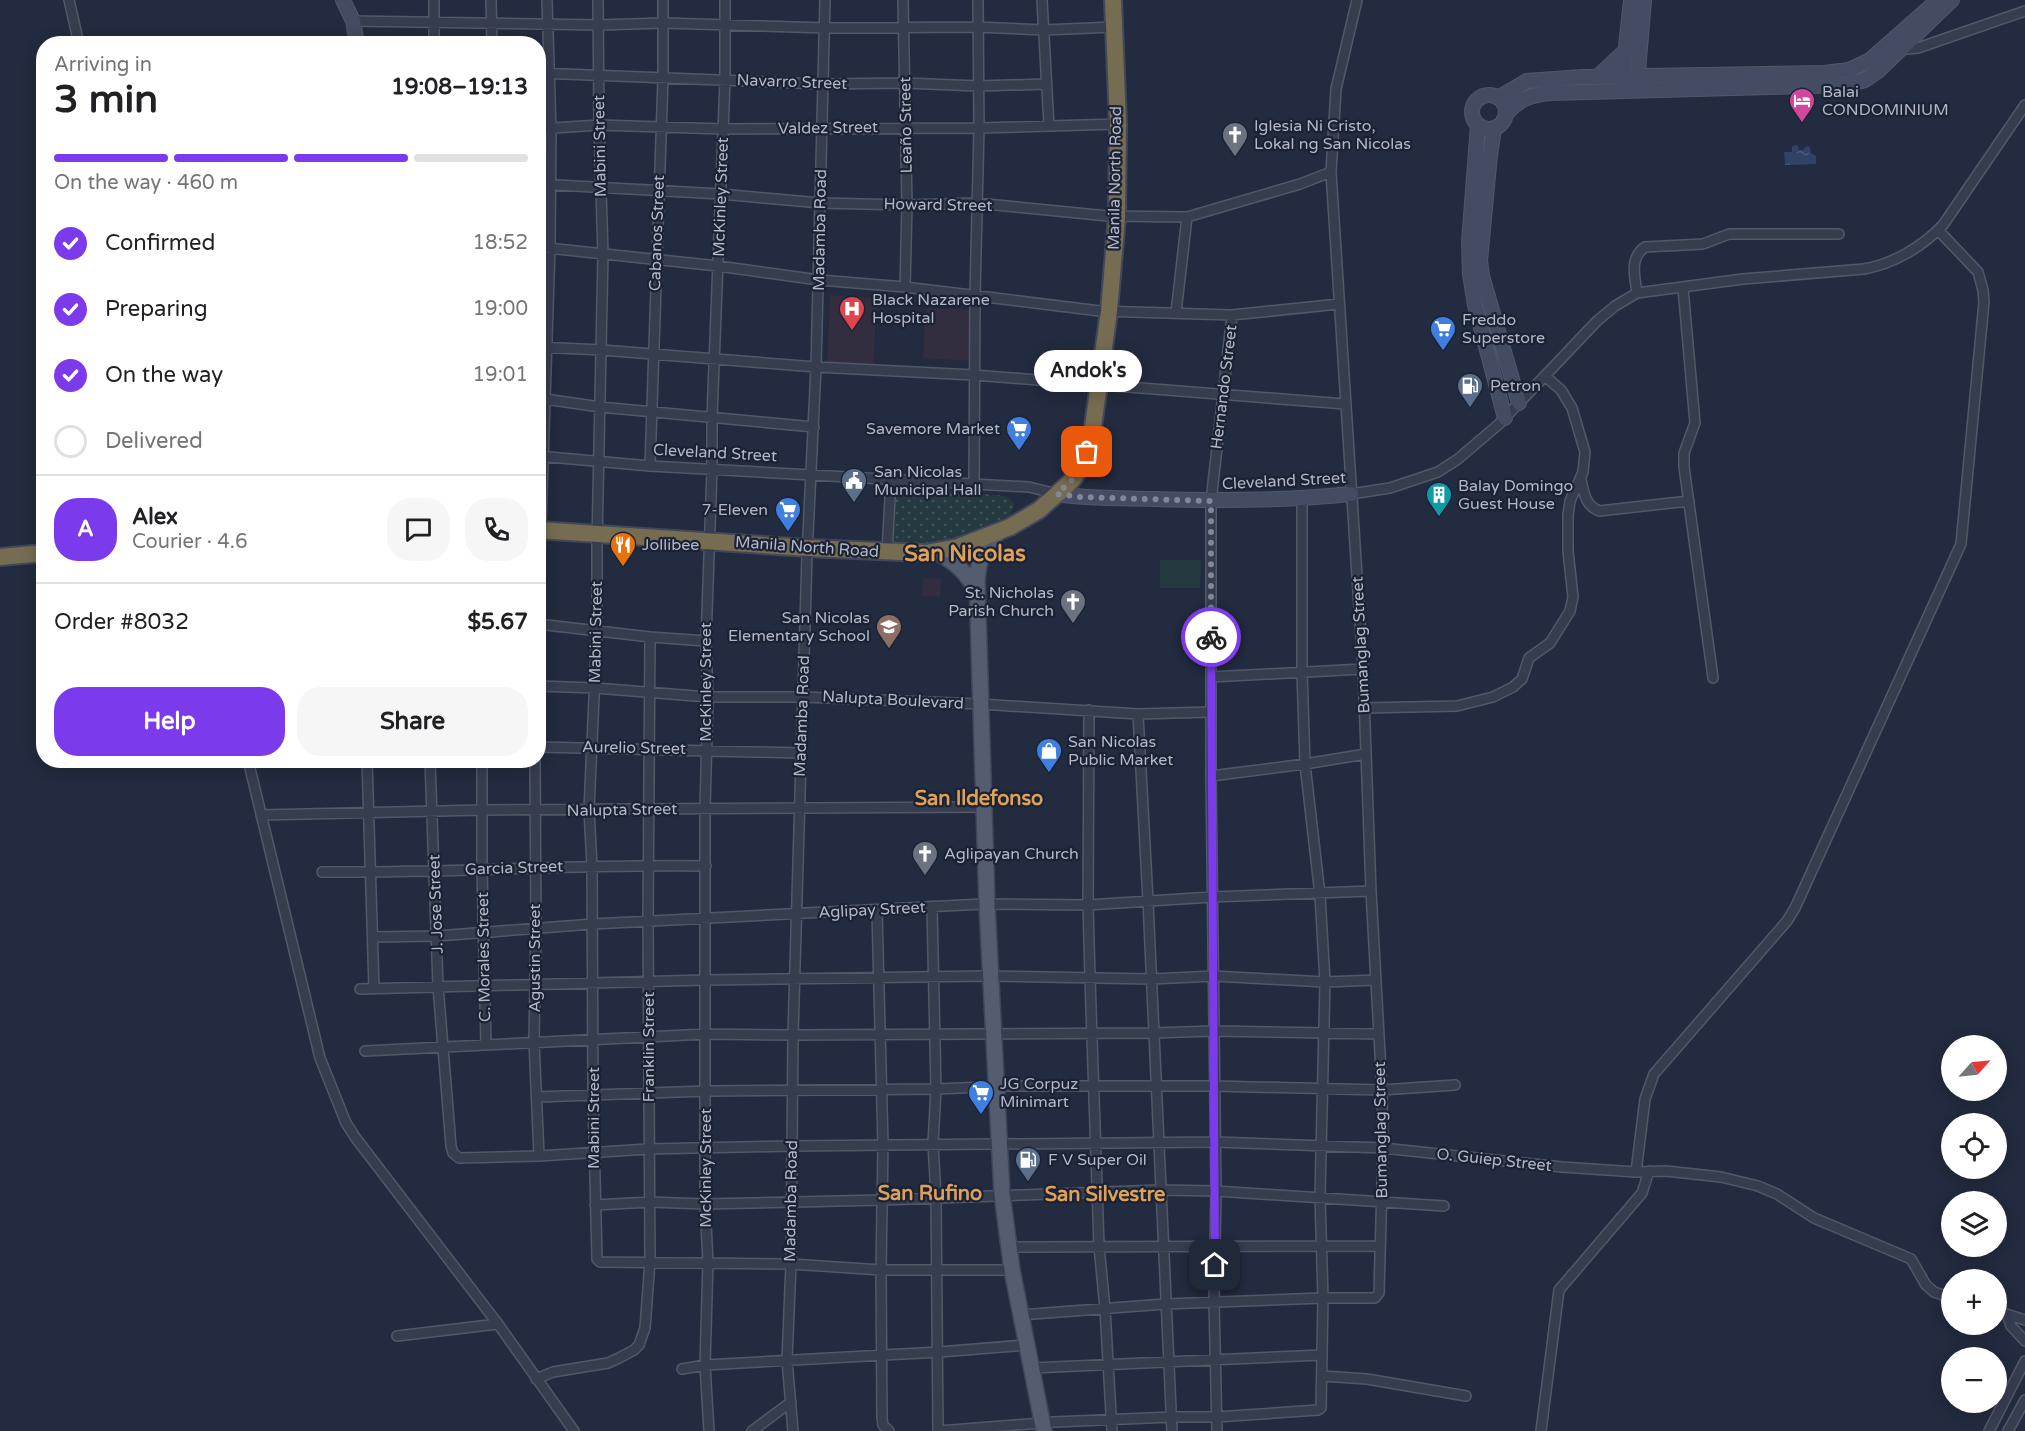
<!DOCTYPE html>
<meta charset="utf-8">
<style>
body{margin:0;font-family:"Varela Round",sans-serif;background:#f6f6f6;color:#202124;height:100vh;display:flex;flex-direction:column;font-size:22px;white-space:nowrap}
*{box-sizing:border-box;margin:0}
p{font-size:20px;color:#757577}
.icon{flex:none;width:33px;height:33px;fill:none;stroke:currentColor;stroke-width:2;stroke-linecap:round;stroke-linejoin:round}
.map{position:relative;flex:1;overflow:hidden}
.side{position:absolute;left:36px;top:36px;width:510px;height:732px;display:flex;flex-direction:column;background:#fff;border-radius:24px;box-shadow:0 3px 15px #0003}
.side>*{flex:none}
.needle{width:39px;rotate:63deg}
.tools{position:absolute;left:1941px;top:1035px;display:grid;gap:12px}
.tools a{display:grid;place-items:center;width:66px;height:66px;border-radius:50%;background:#fff;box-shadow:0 3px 15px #0003;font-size:30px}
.pin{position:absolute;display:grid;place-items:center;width:51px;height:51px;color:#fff;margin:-26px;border-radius:12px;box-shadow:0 3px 9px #0006}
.courier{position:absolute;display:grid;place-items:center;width:60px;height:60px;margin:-30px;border:4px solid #7c3aed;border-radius:50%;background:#fff;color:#222;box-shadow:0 2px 8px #0007}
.bubble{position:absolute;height:42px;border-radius:21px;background:#fff;box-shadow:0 3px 15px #0003;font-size:20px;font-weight:800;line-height:42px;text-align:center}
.overview em{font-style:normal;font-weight:800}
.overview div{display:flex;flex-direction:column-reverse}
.overview{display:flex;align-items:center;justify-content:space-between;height:102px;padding:0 18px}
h1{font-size:39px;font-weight:800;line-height:45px}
.bar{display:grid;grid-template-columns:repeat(4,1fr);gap:9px 6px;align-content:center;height:72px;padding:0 18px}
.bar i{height:8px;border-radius:4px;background:#e0e0e0}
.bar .active{background:#7c3aed}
.bar p{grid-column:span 4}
.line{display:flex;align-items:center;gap:15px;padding:0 18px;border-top:2px solid #e0e0e0}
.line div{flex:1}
.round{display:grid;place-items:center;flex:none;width:63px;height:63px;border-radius:24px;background:#f6f6f6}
ol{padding:0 18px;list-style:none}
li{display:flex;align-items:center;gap:18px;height:66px}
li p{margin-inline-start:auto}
li .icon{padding:6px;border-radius:50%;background:#7c3aed;color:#fff;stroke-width:4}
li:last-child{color:#757577}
li i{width:33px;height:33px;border:3px solid #e0e0e0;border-radius:50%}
.button{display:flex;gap:12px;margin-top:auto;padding:12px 18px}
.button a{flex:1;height:69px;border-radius:24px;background:#7c3aed;color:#fff;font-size:24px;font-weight:800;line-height:69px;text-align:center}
.button a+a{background:#f6f6f6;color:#202124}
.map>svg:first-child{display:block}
.medical{fill:#322e3f}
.grass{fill:url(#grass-dots)}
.garden{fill:#243a40}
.water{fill:url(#water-ripples)}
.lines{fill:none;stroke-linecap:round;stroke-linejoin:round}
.street-casing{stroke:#51586a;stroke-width:12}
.secondary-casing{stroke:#51586a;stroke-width:16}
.primary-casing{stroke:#3f4658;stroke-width:18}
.highway-casing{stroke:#41485a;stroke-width:20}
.street{stroke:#363d4f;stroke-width:9}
.secondary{stroke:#434c62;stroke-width:14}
.primary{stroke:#545c6f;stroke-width:15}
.highway{stroke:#766c52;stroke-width:16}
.done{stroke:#808799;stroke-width:6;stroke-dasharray:0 10.8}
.route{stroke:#7c3aed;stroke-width:8}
.labels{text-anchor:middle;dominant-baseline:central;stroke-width:4.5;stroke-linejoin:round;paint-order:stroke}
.street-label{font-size:16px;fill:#b2b8ca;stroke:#1b2234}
.poi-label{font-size:16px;fill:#b2b8ca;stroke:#1b2234;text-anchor:start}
.quarter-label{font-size:20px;font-weight:bold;fill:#dea159;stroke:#1b2234}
.district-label{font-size:22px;font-weight:bold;fill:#dea159;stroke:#1b2234}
</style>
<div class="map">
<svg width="2025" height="1431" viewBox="0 0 2025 1431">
<defs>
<pattern id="grass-dots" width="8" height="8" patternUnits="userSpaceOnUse" patternTransform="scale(1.5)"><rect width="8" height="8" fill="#243a40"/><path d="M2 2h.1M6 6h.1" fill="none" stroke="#41545a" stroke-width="1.8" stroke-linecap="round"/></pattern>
<pattern id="water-ripples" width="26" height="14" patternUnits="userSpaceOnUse" patternTransform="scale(1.5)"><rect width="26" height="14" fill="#324166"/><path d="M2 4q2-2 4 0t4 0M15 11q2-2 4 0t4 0" fill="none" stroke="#4d5a7b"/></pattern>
</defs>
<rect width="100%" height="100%" fill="#222b3f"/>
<!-- medical -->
<path class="medical" d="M830,295L877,298L873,370L827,367Z
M926,308L973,310L970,361L923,358Z
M923,578L941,579L940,597L922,596Z"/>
<!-- grass -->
<path class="grass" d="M895,486L1005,496L1014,503L1011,515L977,530L928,546H891Z"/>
<!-- garden -->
<path class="garden" d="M1160,560H1201L1200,588H1160Z"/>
<!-- water -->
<path class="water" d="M1795,145L1798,146L1799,150H1803L1806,146L1810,147L1811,153L1816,156V164L1785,165L1784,152H1792V147Z"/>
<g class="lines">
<defs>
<path id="street" d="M69,0L79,44
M491,0L492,44
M598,0L599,125L603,254L597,543V630L589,810L592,866L593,1095L597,1259L600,1262L791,1264L881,1270H1012
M903,0L907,205L905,287
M1042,0L1049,126
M353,21L599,25L663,23L826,28L977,27L1044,30L1114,27
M434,44V0
M1901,47L1907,49L1918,48L2025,11
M538,73L823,84L905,83L978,86L1046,84
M538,129L599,125L723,129L979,128L1118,124
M538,184L721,194L820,203L907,205L976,203L1108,216L1187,217L1300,184L1331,172
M538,247L718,266L819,280L905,287L1100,311L1232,315L1339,304
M1683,288L1695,423L1684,453V467L1713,678
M1637,293C1635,277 1629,258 1645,247L1703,244L1729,234H1839
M1176,313L1187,217
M538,347L602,350L816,367L974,375L1345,404
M538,398L600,407L814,427
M538,456L650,466L1029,487L1057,494
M650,466L663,78V0
M1581,480C1584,493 1585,505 1599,511L1689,501
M974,485L975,295L979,128L978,0
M1351,494L1390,488L1438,472L1458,459L1499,424L1597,321L1615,306L1637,293L1743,279L1864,269C1893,264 1922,247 1943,225L2025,105
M887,552L891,480
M538,615L550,248L551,129L547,0
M538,624L650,637L706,641
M1211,677L1363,669
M538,686L595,688L708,697H803L980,704L1138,714L1211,712
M1364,708L1457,706L1493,697L1513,687L1522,679L1529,658L1550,643L1570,611L1573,597L1568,551V515L1570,501L1583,472L1585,452L1572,408L1561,390L1546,377
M1089,710L1088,905L1090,978L1099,1246L1105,1309L1112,1431
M1138,714L1148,901L1172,1431
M538,747L801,753
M248,760L320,1058L346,1123L355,1137L498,1324L574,1431
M367,760L374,988
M430,760L438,986L451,1146L453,1153L459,1158L539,1156L648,1149L792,1146L1215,1142L1383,1148L1562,1167L1636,1172L1666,1171L1721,1177L1758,1186L1777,1194L1814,1218L1911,1259L1926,1285L1934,1292L1952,1298
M482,760V868L486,1045
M535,760L536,927L534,1041L539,1156
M1211,776L1305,764L1366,754
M261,815L483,810L984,807
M322,872C450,873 578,864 706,866
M932,907L936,1089L933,1143L936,1197L938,1431
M877,911L883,1145L881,1270L882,1418L883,1425L889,1431
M373,937L437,936L593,924L983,904L1088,905L1212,897L1371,891
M360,989L705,980L986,976L1152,979L1214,976L1325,982L1376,980
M365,1051L706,1034L793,1035L1153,1033L1214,1031L1379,1034
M537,1097L706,1091L936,1089L1008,1086H1214L1382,1090L1455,1085
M1636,1172L1645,1099L1654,1074L1787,921L1795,908L1961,544L1984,302L1983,290L1978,272L1938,230
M595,1205L650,1202L705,1204L883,1200L1160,1190L1216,1191L1444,1206
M1008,1247L1380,1246
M1996,1311L2025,1320
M2007,1314L2011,1326L2025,1341
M1020,1315L1165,1304L1323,1298H1375L1379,1293L1383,1148L1382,1090L1371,891L1363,669L1331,172L1336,89L1357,0
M397,1336L498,1324
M1032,1368L1322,1355
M682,1369L705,1365L939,1352L1026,1345
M1322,1376L1367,1379L1466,1396
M536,1379L553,1372L608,1363L619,1358L634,1350L639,1345L645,1328L650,1261L648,920L650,637
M709,1431L705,1365L708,1262L705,1204V809L708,697L706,641L712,470V417L725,80V0
M752,1431L791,1402
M793,1431L787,1360L791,1264L793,1035L807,555L816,367L825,0
M939,1431L1054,1422L1172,1417H1217L1318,1410L1321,1408L1323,1298L1320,1197L1325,982L1320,895L1305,764L1302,672V500
M1217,1431L1214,1302L1216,1191L1211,776V501L1232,315
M1541,1431L1559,1290L1642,1193L1649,1171
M1989,1431L2025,1361
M2008,1431L2025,1400"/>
<path id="secondary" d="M343,0L353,21L357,44
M1597,77L1625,51
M1637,83L1644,0
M1622,84L1631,0
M1472 112a17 17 0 1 1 34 0a17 17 0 1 1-34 0Z
M1498,98L1527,81L1582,77L1824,73L1849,70L1870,60L1938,0
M1507,113C1519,99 1531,95 1550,93L1847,85L1865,80L1878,71L1952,0
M1478,125L1469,242L1470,274L1475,305L1505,418
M1494,129L1490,155L1480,261L1482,276L1519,403
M1057,494C1089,499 1121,498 1154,499C1220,501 1286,501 1351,494"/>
<path id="primary" d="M1000,531C983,548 979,556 977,581L987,905L1002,1194L1012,1270L1044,1431
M936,552C953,560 969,574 976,592"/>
<path id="highway" d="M538,530L808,548L926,553L958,547L1010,527L1039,510L1066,486L1074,478L1082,464L1092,434L1109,311L1117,217L1118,124L1113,0
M0,557L44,553"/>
</defs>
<!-- street casing -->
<use href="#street" class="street-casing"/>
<!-- secondary casing -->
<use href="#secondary" class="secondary-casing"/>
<!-- primary casing -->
<use href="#primary" class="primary-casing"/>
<!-- highway casing -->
<use href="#highway" class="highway-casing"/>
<!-- street -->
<use href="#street" class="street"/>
<!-- secondary -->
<use href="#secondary" class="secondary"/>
<!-- primary -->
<use href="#primary" class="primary"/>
<!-- highway -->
<use href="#highway" class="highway"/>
</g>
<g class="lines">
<!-- done -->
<path class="done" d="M1087,452L1074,478L1057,494L1080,497L1211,501V637"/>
<!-- route -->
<path class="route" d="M1211,637L1215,1265"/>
</g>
<!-- icons -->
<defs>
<symbol id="hotel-pin" viewBox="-11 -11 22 30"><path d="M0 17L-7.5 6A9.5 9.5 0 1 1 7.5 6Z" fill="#d1479c" stroke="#1b2234"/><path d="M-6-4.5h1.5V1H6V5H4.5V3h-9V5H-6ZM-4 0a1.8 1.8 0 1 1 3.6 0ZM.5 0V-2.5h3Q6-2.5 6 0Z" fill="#fff"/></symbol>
<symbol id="church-pin" viewBox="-11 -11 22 30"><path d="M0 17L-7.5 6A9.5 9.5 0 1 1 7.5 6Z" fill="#6b7280" stroke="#1b2234"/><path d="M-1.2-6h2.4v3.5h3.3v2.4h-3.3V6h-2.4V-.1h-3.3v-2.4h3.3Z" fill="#fff"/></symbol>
<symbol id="hospital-pin" viewBox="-11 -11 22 30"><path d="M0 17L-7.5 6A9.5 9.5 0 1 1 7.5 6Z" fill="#e0444e" stroke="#1b2234"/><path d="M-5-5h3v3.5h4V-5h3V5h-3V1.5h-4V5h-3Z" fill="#fff"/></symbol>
<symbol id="supermarket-pin" viewBox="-11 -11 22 30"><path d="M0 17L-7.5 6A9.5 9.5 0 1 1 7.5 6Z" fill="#3f7fe0" stroke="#1b2234"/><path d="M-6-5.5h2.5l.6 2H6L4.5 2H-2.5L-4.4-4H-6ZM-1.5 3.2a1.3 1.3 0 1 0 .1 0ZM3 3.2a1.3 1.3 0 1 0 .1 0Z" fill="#fff"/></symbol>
<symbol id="fuel-pin" viewBox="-11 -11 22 30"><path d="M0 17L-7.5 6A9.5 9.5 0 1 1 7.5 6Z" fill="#5c6f8a" stroke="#1b2234"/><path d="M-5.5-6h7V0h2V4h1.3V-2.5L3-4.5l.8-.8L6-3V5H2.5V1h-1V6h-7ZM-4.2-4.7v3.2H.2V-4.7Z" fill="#fff"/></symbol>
<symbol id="civic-pin" viewBox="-11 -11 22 30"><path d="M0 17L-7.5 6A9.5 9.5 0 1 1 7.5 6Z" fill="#5c6f8a" stroke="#1b2234"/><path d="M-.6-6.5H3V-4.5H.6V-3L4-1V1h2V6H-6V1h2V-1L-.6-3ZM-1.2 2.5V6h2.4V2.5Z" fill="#fff"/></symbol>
<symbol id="building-pin" viewBox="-11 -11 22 30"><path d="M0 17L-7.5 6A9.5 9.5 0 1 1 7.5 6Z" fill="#0f9aa8" stroke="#1b2234"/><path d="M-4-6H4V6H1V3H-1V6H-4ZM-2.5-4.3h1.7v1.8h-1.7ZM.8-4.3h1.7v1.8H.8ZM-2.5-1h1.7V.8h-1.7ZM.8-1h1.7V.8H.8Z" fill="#fff"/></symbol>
<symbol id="restaurant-pin" viewBox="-11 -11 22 30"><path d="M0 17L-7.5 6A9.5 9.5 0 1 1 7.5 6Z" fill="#e8710a" stroke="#1b2234"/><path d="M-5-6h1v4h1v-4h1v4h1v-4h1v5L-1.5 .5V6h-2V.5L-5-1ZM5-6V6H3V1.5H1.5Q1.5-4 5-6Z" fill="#fff"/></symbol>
<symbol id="school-pin" viewBox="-11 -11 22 30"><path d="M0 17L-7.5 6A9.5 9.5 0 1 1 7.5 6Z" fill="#8d6e63" stroke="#1b2234"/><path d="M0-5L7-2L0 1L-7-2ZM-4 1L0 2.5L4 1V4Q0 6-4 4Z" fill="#fff"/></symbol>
<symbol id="shop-pin" viewBox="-11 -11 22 30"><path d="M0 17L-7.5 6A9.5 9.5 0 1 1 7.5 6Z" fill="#3f7fe0" stroke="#1b2234"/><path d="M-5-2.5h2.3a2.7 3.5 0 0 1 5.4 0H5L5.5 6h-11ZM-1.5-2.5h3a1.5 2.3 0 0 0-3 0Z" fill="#fff"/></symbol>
</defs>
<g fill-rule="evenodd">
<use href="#hotel-pin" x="1787" y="86" width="30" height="40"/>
<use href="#church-pin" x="1220" y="120" width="30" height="40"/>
<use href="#hospital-pin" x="837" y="294" width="30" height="40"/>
<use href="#supermarket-pin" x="1428" y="314" width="30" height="40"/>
<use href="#fuel-pin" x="1455" y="371" width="30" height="40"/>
<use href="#supermarket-pin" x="1004" y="414" width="30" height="40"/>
<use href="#civic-pin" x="839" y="466" width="30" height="40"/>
<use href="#building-pin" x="1424" y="480" width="30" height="40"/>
<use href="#supermarket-pin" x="773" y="495" width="30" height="40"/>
<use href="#restaurant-pin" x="608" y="530" width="30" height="40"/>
<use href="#church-pin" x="1058" y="587" width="30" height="40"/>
<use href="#school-pin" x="874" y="612" width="30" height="40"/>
<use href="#shop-pin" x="1034" y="736" width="30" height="40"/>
<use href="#church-pin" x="910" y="839" width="30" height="40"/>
<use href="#supermarket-pin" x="966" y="1078" width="30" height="40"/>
<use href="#fuel-pin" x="1013" y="1145" width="30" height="40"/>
</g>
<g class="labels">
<!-- street labels -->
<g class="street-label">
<text transform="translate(792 82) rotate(2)">Navarro Street</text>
<text transform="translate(906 125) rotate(-91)">Leaño Street</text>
<text transform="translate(828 128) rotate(-1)">Valdez Street</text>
<text transform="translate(600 146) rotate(-91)">Mabini Street</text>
<text transform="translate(1115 178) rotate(-89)">Manila North Road</text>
<text transform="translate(721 197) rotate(-88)">McKinley Street</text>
<text transform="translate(938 205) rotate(1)">Howard Street</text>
<text transform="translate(820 230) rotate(-89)">Madamba Road</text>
<text transform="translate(657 233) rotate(-88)">Cabanos Street</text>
<text transform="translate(1224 387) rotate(-83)">Hernando Street</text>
<text transform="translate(715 453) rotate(3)">Cleveland Street</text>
<text transform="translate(1284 481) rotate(-3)">Cleveland Street</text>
<text transform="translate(807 547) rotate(4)">Manila North Road</text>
<text transform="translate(596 632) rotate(-89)">Mabini Street</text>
<text transform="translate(1361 645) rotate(-93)">Bumanglag Street</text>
<text transform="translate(706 682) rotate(-90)">McKinley Street</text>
<text transform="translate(893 700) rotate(3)">Nalupta Boulevard</text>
<text transform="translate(802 716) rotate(-88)">Madamba Road</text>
<text transform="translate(634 748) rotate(1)">Aurelio Street</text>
<text transform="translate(622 810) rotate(-1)">Nalupta Street</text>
<text transform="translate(514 868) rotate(-2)">Garcia Street</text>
<text transform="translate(436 904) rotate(-92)">J. Jose Street</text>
<text transform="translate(872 910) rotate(-3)">Aglipay Street</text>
<text transform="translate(484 957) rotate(-91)">C. Morales Street</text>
<text transform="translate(535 958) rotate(-90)">Agustin Street</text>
<text transform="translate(649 1047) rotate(-90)">Franklin Street</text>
<text transform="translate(594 1118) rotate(-90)">Mabini Street</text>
<text transform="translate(1381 1130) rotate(-91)">Bumanglag Street</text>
<text transform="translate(1494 1160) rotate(6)">O. Guiep Street</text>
<text transform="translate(706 1168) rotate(-90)">McKinley Street</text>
<text transform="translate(791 1201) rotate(-89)">Madamba Road</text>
</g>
<!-- poi labels -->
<g class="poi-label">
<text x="1822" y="92">Balai<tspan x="1822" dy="18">CONDOMINIUM</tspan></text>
<text x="1254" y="126">Iglesia Ni Cristo,<tspan x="1254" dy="18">Lokal ng San Nicolas</tspan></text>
<text x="872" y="300">Black Nazarene<tspan x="872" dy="18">Hospital</tspan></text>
<text x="1462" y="320">Freddo<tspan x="1462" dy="18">Superstore</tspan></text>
<text x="1490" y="386">Petron</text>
<text x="1000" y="429" text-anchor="end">Savemore Market</text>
<text x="874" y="472">San Nicolas<tspan x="874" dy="18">Municipal Hall</tspan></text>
<text x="1458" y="486">Balay Domingo<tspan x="1458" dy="18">Guest House</tspan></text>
<text x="768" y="510" text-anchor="end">7-Eleven</text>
<text x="642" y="545">Jollibee</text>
<text x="1054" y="593" text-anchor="end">St. Nicholas<tspan x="1054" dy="18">Parish Church</tspan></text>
<text x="870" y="618" text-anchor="end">San Nicolas<tspan x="870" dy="18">Elementary School</tspan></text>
<text x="1068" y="742">San Nicolas<tspan x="1068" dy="18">Public Market</tspan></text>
<text x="944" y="854">Aglipayan Church</text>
<text x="1000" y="1084">JG Corpuz<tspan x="1000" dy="18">Minimart</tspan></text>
<text x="1048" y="1160">F V Super Oil</text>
</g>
<!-- quarter labels -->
<g class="quarter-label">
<text x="979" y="799">San Ildefonso</text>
<text x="930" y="1194">San Rufino</text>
<text x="1105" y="1195">San Silvestre</text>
</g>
<!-- district labels -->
<g class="district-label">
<text x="965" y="554">San Nicolas</text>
</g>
</g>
</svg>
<div class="tools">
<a><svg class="needle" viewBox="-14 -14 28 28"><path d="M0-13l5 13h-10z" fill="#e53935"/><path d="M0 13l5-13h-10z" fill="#757577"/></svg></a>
<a><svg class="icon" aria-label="locate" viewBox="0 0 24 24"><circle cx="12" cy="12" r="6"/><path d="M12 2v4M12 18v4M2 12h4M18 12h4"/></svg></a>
<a><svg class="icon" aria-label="layers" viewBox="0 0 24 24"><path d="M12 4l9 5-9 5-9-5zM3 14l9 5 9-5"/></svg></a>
<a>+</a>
<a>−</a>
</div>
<div class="pin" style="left:1087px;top:452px;background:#ea580c"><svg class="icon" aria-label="bag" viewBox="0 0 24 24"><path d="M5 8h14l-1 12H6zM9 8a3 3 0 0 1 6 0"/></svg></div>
<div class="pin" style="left:1215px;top:1265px;background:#1f2937"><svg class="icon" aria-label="home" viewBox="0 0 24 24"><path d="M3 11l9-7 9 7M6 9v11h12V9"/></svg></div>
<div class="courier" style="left:1211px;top:637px"><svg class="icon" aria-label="bike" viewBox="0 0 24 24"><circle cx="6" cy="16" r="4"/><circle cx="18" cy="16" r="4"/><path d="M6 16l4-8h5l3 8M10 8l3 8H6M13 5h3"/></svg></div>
<div class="bubble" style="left:1034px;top:350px;width:108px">Andok's</div>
<section class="side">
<div class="overview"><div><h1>3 min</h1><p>Arriving in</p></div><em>19:08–19:13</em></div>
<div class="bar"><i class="active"></i><i class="active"></i><i class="active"></i><i></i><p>On the way · 460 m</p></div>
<ol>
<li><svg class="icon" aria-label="check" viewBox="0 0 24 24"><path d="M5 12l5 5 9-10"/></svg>Confirmed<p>18:52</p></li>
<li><svg class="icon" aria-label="check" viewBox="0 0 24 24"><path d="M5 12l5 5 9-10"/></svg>Preparing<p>19:00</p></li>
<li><svg class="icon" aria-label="check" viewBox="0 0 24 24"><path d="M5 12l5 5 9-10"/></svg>On the way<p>19:01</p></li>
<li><i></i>Delivered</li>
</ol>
<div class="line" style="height:108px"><b class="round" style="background:#7c3aed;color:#fff">A</b><div><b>Alex</b><p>Courier · 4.6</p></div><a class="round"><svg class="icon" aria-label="chat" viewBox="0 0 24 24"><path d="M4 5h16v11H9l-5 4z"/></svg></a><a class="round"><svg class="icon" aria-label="phone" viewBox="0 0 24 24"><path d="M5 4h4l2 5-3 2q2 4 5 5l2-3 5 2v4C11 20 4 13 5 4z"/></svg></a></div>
<div class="line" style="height:78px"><div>Order #8032</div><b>$5.67</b></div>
<div class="button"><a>Help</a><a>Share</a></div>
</section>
</div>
